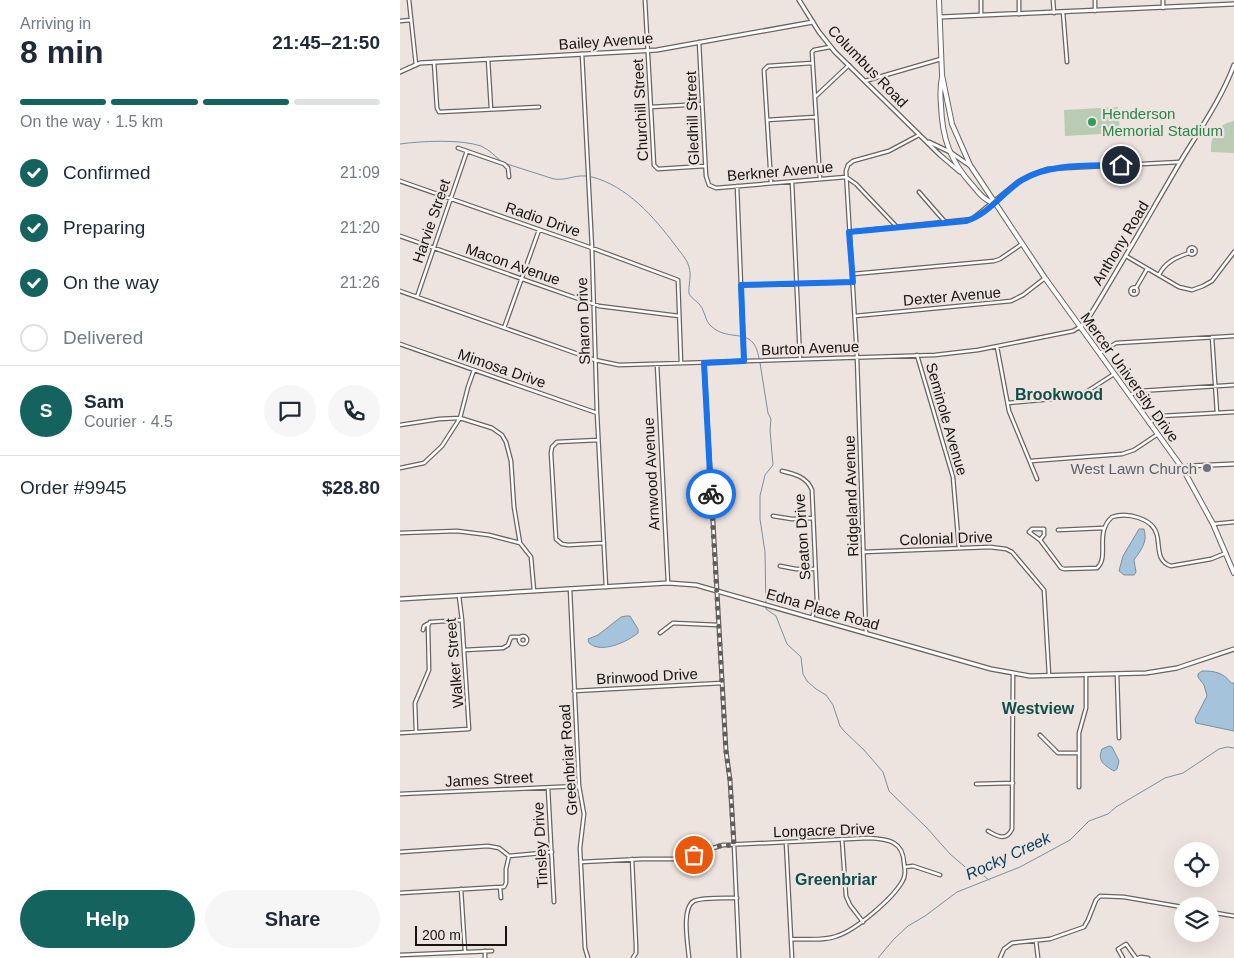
<!DOCTYPE html>
<meta charset="utf-8">
<style>
body{margin:0;font-family:Helvetica,sans-serif;background:#f6f6f7;color:#1f2937;height:100vh;display:flex;flex-direction:column;font-size:19px;white-space:nowrap}
*{box-sizing:border-box;margin:0}
p{font-size:16px;color:#747a83}
.icon{flex:none;width:28px;height:28px;fill:none;stroke:currentColor;stroke-width:2;stroke-linecap:round;stroke-linejoin:round}
.map{position:relative;flex:1;overflow:hidden}
.drawer{display:flex;flex-direction:column;background:#fff;width:400px}
.drawer>*{flex:none}
.buttons{position:absolute;left:774px;top:842px;display:grid;gap:10px}
.buttons a{display:grid;place-items:center;width:45px;height:45px;border-radius:50%;background:#fff;box-shadow:0 5px 20px #0002;font-size:25px}
.scale{position:absolute;left:15px;bottom:12px;width:92px;box-sizing:border-box;padding-left:5px;border:2px solid #171412;border-top:0;font-size:14px;line-height:18px;white-space:nowrap;color:#171412;-webkit-text-stroke:4px #eee4df;paint-order:stroke}
.pin{position:absolute;display:grid;place-items:center;width:42px;height:42px;color:#fff;margin:-21px;border:2px solid #fff;border-radius:50%;box-shadow:0 1px 5px #0007}
.courier{position:absolute;display:grid;place-items:center;width:50px;height:50px;margin:-25px;border:4px solid #1a73e8;border-radius:50%;background:#fff;color:#222;box-shadow:0 1px 6px #0007}
.head em{font-style:normal;font-weight:600}
.head div{display:flex;flex-direction:column-reverse}
.head{display:flex;align-items:center;justify-content:space-between;height:85px;padding:0 20px}
h1{font-size:32px;font-weight:600;line-height:38px}
.bar{display:grid;grid-template-columns:repeat(4,1fr);gap:8px 5px;align-content:center;height:60px;padding:0 20px}
.bar i{height:6px;border-radius:4px;background:#e0e1e3}
.bar .current{background:#14635f}
.bar p{grid-column:span 4}
.line{display:flex;align-items:center;gap:12px;padding:0 20px;border-top:1px solid #e0e1e3}
.line div{flex:1}
.round{display:grid;place-items:center;flex:none;width:52px;height:52px;border-radius:26px;background:#f6f6f7}
ol{padding:0 20px;list-style:none}
li{display:flex;align-items:center;gap:15px;height:55px}
li p{margin-inline-start:auto}
li .icon{padding:5px;border-radius:50%;background:#14635f;color:#fff;stroke-width:4}
li:last-child{color:#747a83}
li i{width:28px;height:28px;border:2px solid #e0e1e3;border-radius:50%}
.cta{display:flex;gap:10px;margin-top:auto;padding:10px 20px}
.cta a{flex:1;height:58px;border-radius:30px;background:#14635f;color:#fff;font-size:20px;font-weight:600;line-height:58px;text-align:center}
.cta a+a{background:#f6f6f7;color:#1f2937}
main{display:flex;flex:1;min-height:0}
.map>svg:first-child{display:block}
.green{fill:#b9cbb5}
.water{fill:#a5c3da;stroke:#7a8e9e}
.lines{fill:none;stroke-linecap:round;stroke-linejoin:round}
.stream{stroke:#7a8e9e;stroke-width:1}
.minor-casing{stroke:#6b635f;stroke-width:5}
.tertiary-casing{stroke:#6b635f;stroke-width:5.5}
.secondary-casing{stroke:#6b635f;stroke-width:6}
.minor{stroke:#fff;stroke-width:2.5}
.tertiary{stroke:#fff;stroke-width:3}
.secondary{stroke:#fff;stroke-width:4}
.done{stroke:#625d5a;stroke-width:5;stroke-dasharray:0 9}
.route{stroke:#1a73e8;stroke-width:6}
.leisure-dot{fill:#2e9e5b;stroke:#eee4df;stroke-width:2}
.worship-dot{fill:#6b7280;stroke:#eee4df;stroke-width:2}
.labels{text-anchor:middle;dominant-baseline:central;stroke-width:4.5;stroke-linejoin:round;paint-order:stroke}
.street-label{font-size:15px;fill:#171412;stroke:#eee4df}
.leisure-label{font-size:15px;fill:#27864d;stroke:#eee4df;text-anchor:start}
.worship-label{font-size:15px;fill:#5b616d;stroke:#eee4df;text-anchor:end}
.neighbourhood-label{font-size:16px;font-weight:bold;fill:#104e4a;stroke:#eee4df}
.water-label{font-size:16px;font-style:italic;fill:#043b5b;stroke:#eee4df}
</style>
<main>
<section class="drawer">
<div class="head"><div><h1>8 min</h1><p>Arriving in</p></div><em>21:45–21:50</em></div>
<div class="bar"><i class="current"></i><i class="current"></i><i class="current"></i><i></i><p>On the way · 1.5 km</p></div>
<ol>
<li><svg class="icon" aria-label="check" viewBox="0 0 24 24"><path d="M5 12l5 5 9-10"/></svg>Confirmed<p>21:09</p></li>
<li><svg class="icon" aria-label="check" viewBox="0 0 24 24"><path d="M5 12l5 5 9-10"/></svg>Preparing<p>21:20</p></li>
<li><svg class="icon" aria-label="check" viewBox="0 0 24 24"><path d="M5 12l5 5 9-10"/></svg>On the way<p>21:26</p></li>
<li><i></i>Delivered</li>
</ol>
<div class="line" style="height:90px"><b class="round" style="background:#14635f;color:#fff">S</b><div><b>Sam</b><p>Courier · 4.5</p></div><a class="round"><svg class="icon" aria-label="chat" viewBox="0 0 24 24"><path d="M4 5h16v11H9l-5 4z"/></svg></a><a class="round"><svg class="icon" aria-label="phone" viewBox="0 0 24 24"><path d="M5 4h4l2 5-3 2q2 4 5 5l2-3 5 2v4C11 20 4 13 5 4z"/></svg></a></div>
<div class="line" style="height:65px"><div>Order #9945</div><b>$28.80</b></div>
<div class="cta"><a>Help</a><a>Share</a></div>
</section>
<div class="map">
<svg width="834" height="958" viewBox="0 0 834 958">
<rect width="100%" height="100%" fill="#eee4df"/>
<!-- green -->
<path class="green" d="M718,107L720,133L665,136L664,110Z
M834,121V153L811,152C810,136 818,124 834,121Z"/>
<!-- water -->
<path class="water" d="M739,529H744C748,542 741,550 734,560L736,572L734,575H724L719,571L723,556Z
M226,616H230L238,629V633C227,642 201,654 189,643L188,639L198,635L221,617Z
M802,671C814,671 823,672 831,683H834V731L796,723L795,719L807,696L804,685L798,677V674Z
M709,746L712,747L719,761L717,769L714,771C704,765 697,761 702,749Z"/>
<g class="lines">
<!-- stream -->
<path class="stream" d="M0,144C22,141 60,139 81,146C90,150 96,157 103,163
M107,164L154,179C168,181 176,173 192,177C227,186 254,217 275,245C280,252 287,259 289,267C292,276 288,285 289,294C292,299 297,301 300,305C305,311 305,321 311,326C330,344 353,324 359,358
M360,363L368,413L371,419L370,430L373,465L365,475L360,496V519L365,552L366,609L376,616L387,644L401,657L403,674L407,681L416,689L426,695L433,705L440,726L444,731L464,750L483,772L489,791L527,828L550,854L571,872L584,876L589,880
M478,958L494,939L508,926L525,916L557,892L620,867L670,840L689,821L708,814L716,807L765,778L783,773L819,749L827,747L834,748"/>
<defs>
<path id="minor" d="M9,0L16,65
M245,0L254,165L258,169L305,166
M581,0V15
M619,0V14
M653,0L654,13
M695,0V11
M763,0V8
M663,12L667,62
M0,21L11,20
M299,42L306,176L309,185L316,188L446,177
M182,54L192,248L197,413L206,587
M88,59L91,109
M34,62L37,108L39,112L139,107
M465,81L541,59
M415,97L449,65
M251,107L302,104
M367,120L415,117
M58,148L104,164L108,168L109,177
M446,177L456,184L496,226
M420,179L412,52L414,50L430,47
M0,181L192,248L278,280L281,363
M392,182L400,359
M371,183L364,70L368,66L412,63
M337,186L344,361
M519,192L546,223
M449,232L572,219L619,181L633,174L647,169L780,162
M0,236L199,306L279,316
M788.5 251a3.5 3.5 0 1 1 7 0a3.5 3.5 0 1 1-7 0Z
M726,256L779,287L792,290L803,286L812,281L834,252
M453,274L594,261L600,259L622,244
M759,275C765,262 777,257 789,253
M341,285L453,282
M730.5 291a3.5 3.5 0 1 1 7 0a3.5 3.5 0 1 1-7 0Z
M736,288L747,269
M0,291L195,360L219,365L535,355L578,350L673,331L680,327
M17,297L67,151
M455,316L611,301L623,295L645,278
M104,328L139,230
M812,337L817,413
M0,344L197,413
M597,347L609,411L637,479
M700,353L716,343L834,336
M517,355L553,477L559,548
M304,363L326,751L330,780L334,845L339,958
M257,364L268,583
M730,395L739,391L834,385
M608,403L674,397L683,394L714,374
M749,423L761,416L834,412
M0,425L39,419L60,418L92,428L102,435L106,442L111,461L114,507L120,543L131,557L134,591
M198,440L157,442L152,447L151,453L156,539L162,544L168,545L204,543
M631,461L722,454L734,450L758,434
M0,468L24,463L42,446L60,418L68,387L74,370
M382,471C395,474 407,477 412,490L417,601L412,618
M373,516L392,519L413,518
M813,524L834,522
M632,529H644V535L640,540L629,532Z
M658,530L703,528
M0,533L57,531L89,535L120,543
M640,540L661,568L664,569L697,568C710,557 694,533 712,517C727,512 753,518 757,535C760,547 756,561 771,566L811,559L826,553
M464,552L590,547L606,549L612,552L644,590L649,675
M380,566L396,569H415
M170,589L179,786L184,814L180,848L185,948L188,958
M23,630L24,626L31,622L62,620
M260,633L273,623L318,625
M466,634L457,357L446,171L448,165L453,161L489,151L519,135
M119 640a4 4 0 1 1 8 0a4 4 0 1 1-8 0Z
M64,650L103,648L108,645L111,637H119
M717,674L719,738
M174,691L322,683
M16,732L15,703L29,670L28,626L30,622
M0,733L69,729L62,620L59,596
M640,735L658,753H679
M576,784L613,783
M679,787V733L686,708V675
M148,788L154,902
M0,794L178,786
M588,831C597,836 606,842 612,829L613,674
M442,839L446,896L450,905L463,922
M386,842L392,958
M0,852L88,846L99,848L109,856
M109,856L152,852
M232,859L236,946V953L233,958
M181,862L242,859H277L323,845L469,838C488,839 503,841 504,863C505,870 506,876 502,882C492,899 456,930 437,936C424,941 406,939 391,939
M505,867L513,866L540,875
M61,889L65,952
M0,893L100,887
M101,898L100,887H104L106,883V869L109,856
M810,912L834,916
M636,941L638,958
M85,951V958
M0,955L92,951
M289,958C288,945 281,908 294,901C302,897 327,898 337,898
M600,958L604,949L612,943L650,939L684,927L688,920L696,900L700,896L724,897L782,907
M723,958L718,949L726,944L736,958
M738,958L741,957L748,958"/>
<path id="tertiary" d="M399,0L419,32L435,52L540,155L560,172
M540,17L834,4
M0,72L20,63L257,50L413,22
M529,142L550,152L569,165
M680,327L686,322C718,270 748,217 779,164C798,132 821,100 834,65
M783,469L788,466L834,464
M0,599L268,583L296,585L591,669L630,676L746,673L777,668L834,649"/>
<path id="secondary" d="M539,0L542,75L552,124L570,165L645,278L783,469L813,524L834,573
M542,77C540,87 540,95 541,105C542,138 550,161 573,186C579,193 584,200 593,203"/>
</defs>
<!-- minor casing -->
<use href="#minor" class="minor-casing"/>
<!-- tertiary casing -->
<use href="#tertiary" class="tertiary-casing"/>
<!-- secondary casing -->
<use href="#secondary" class="secondary-casing"/>
<!-- minor -->
<use href="#minor" class="minor"/>
<!-- tertiary -->
<use href="#tertiary" class="tertiary"/>
<!-- secondary -->
<use href="#secondary" class="secondary"/>
</g>
<g class="lines">
<!-- done -->
<path class="done" d="M294,855L318,846L334,845L330,780L326,751L311,494"/>
<!-- route -->
<path class="route" d="M311,494L304,363L344,361L341,285L453,282L449,232L566,221C588,215 603,192 622,180C649,163 690,166 721,165"/>
</g>
<!-- markers -->
<circle class="leisure-dot" cx="692" cy="122" r="5"/>
<circle class="worship-dot" cx="807" cy="468" r="5"/>
<g class="labels">
<!-- street labels -->
<g class="street-label">
<text transform="translate(206 41) rotate(-4)">Bailey Avenue</text>
<text transform="translate(468 66) rotate(46)">Columbus Road</text>
<text transform="translate(240 110) rotate(-93)">Churchill Street</text>
<text transform="translate(292 118) rotate(-92)">Gledhill Street</text>
<text transform="translate(380 171) rotate(-5)">Berkner Avenue</text>
<text transform="translate(143 219) rotate(19)">Radio Drive</text>
<text transform="translate(31 221) rotate(-71)">Harvie Street</text>
<text transform="translate(720 243) rotate(-59)">Anthony Road</text>
<text transform="translate(113 264) rotate(19)">Macon Avenue</text>
<text transform="translate(552 296) rotate(-5)">Dexter Avenue</text>
<text transform="translate(183 321) rotate(-92)">Sharon Drive</text>
<text transform="translate(410 348) rotate(-2)">Burton Avenue</text>
<text transform="translate(102 368) rotate(19)">Mimosa Drive</text>
<text transform="translate(730 377) rotate(54)">Mercer University Drive</text>
<text transform="translate(547 419) rotate(74)">Seminole Avenue</text>
<text transform="translate(251 474) rotate(-93)">Arnwood Avenue</text>
<text transform="translate(451 496) rotate(-92)">Ridgeland Avenue</text>
<text transform="translate(402 537) rotate(-94)">Seaton Drive</text>
<text transform="translate(546 538) rotate(-2)">Colonial Drive</text>
<text transform="translate(423 609) rotate(16)">Edna Place Road</text>
<text transform="translate(54 663) rotate(-95)">Walker Street</text>
<text transform="translate(247 676) rotate(-3)">Brinwood Drive</text>
<text transform="translate(168 760) rotate(-94)">Greenbriar Road</text>
<text transform="translate(89 779) rotate(-3)">James Street</text>
<text transform="translate(424 830) rotate(-2)">Longacre Drive</text>
<text transform="translate(140 845) rotate(-93)">Tinsley Drive</text>
</g>
<!-- leisure labels -->
<g class="leisure-label">
<text x="702" y="113">Henderson<tspan x="702" dy="17">Memorial Stadium</tspan></text>
</g>
<!-- worship labels -->
<g class="worship-label">
<text x="797" y="468">West Lawn Church</text>
</g>
<!-- neighbourhood labels -->
<g class="neighbourhood-label">
<text x="659" y="394">Brookwood</text>
<text x="638" y="708">Westview</text>
<text x="436" y="879">Greenbriar</text>
</g>
<!-- water labels -->
<g class="water-label">
<text transform="translate(608 856) rotate(-25)">Rocky Creek</text>
</g>
</g>
</svg>
<div class="buttons">
<a><svg class="icon" aria-label="locate" viewBox="0 0 24 24"><circle cx="12" cy="12" r="6"/><path d="M12 2v4M12 18v4M2 12h4M18 12h4"/></svg></a>
<a><svg class="icon" aria-label="layers" viewBox="0 0 24 24"><path d="M12 4l9 5-9 5-9-5zM3 14l9 5 9-5"/></svg></a>
</div>
<div class="scale">200 m</div>
<div class="pin" style="left:294px;top:855px;background:#ea580c"><svg class="icon" aria-label="bag" viewBox="0 0 24 24"><path d="M5 8h14l-1 12H6zM9 8a3 3 0 0 1 6 0"/></svg></div>
<div class="pin" style="left:721px;top:165px;background:#1f2937"><svg class="icon" aria-label="home" viewBox="0 0 24 24"><path d="M3 11l9-7 9 7M6 9v11h12V9"/></svg></div>
<div class="courier" style="left:311px;top:494px"><svg class="icon" aria-label="bike" viewBox="0 0 24 24"><circle cx="6" cy="16" r="4"/><circle cx="18" cy="16" r="4"/><path d="M6 16l4-8h5l3 8M10 8l3 8H6M13 5h3"/></svg></div>
</div>
</main>
